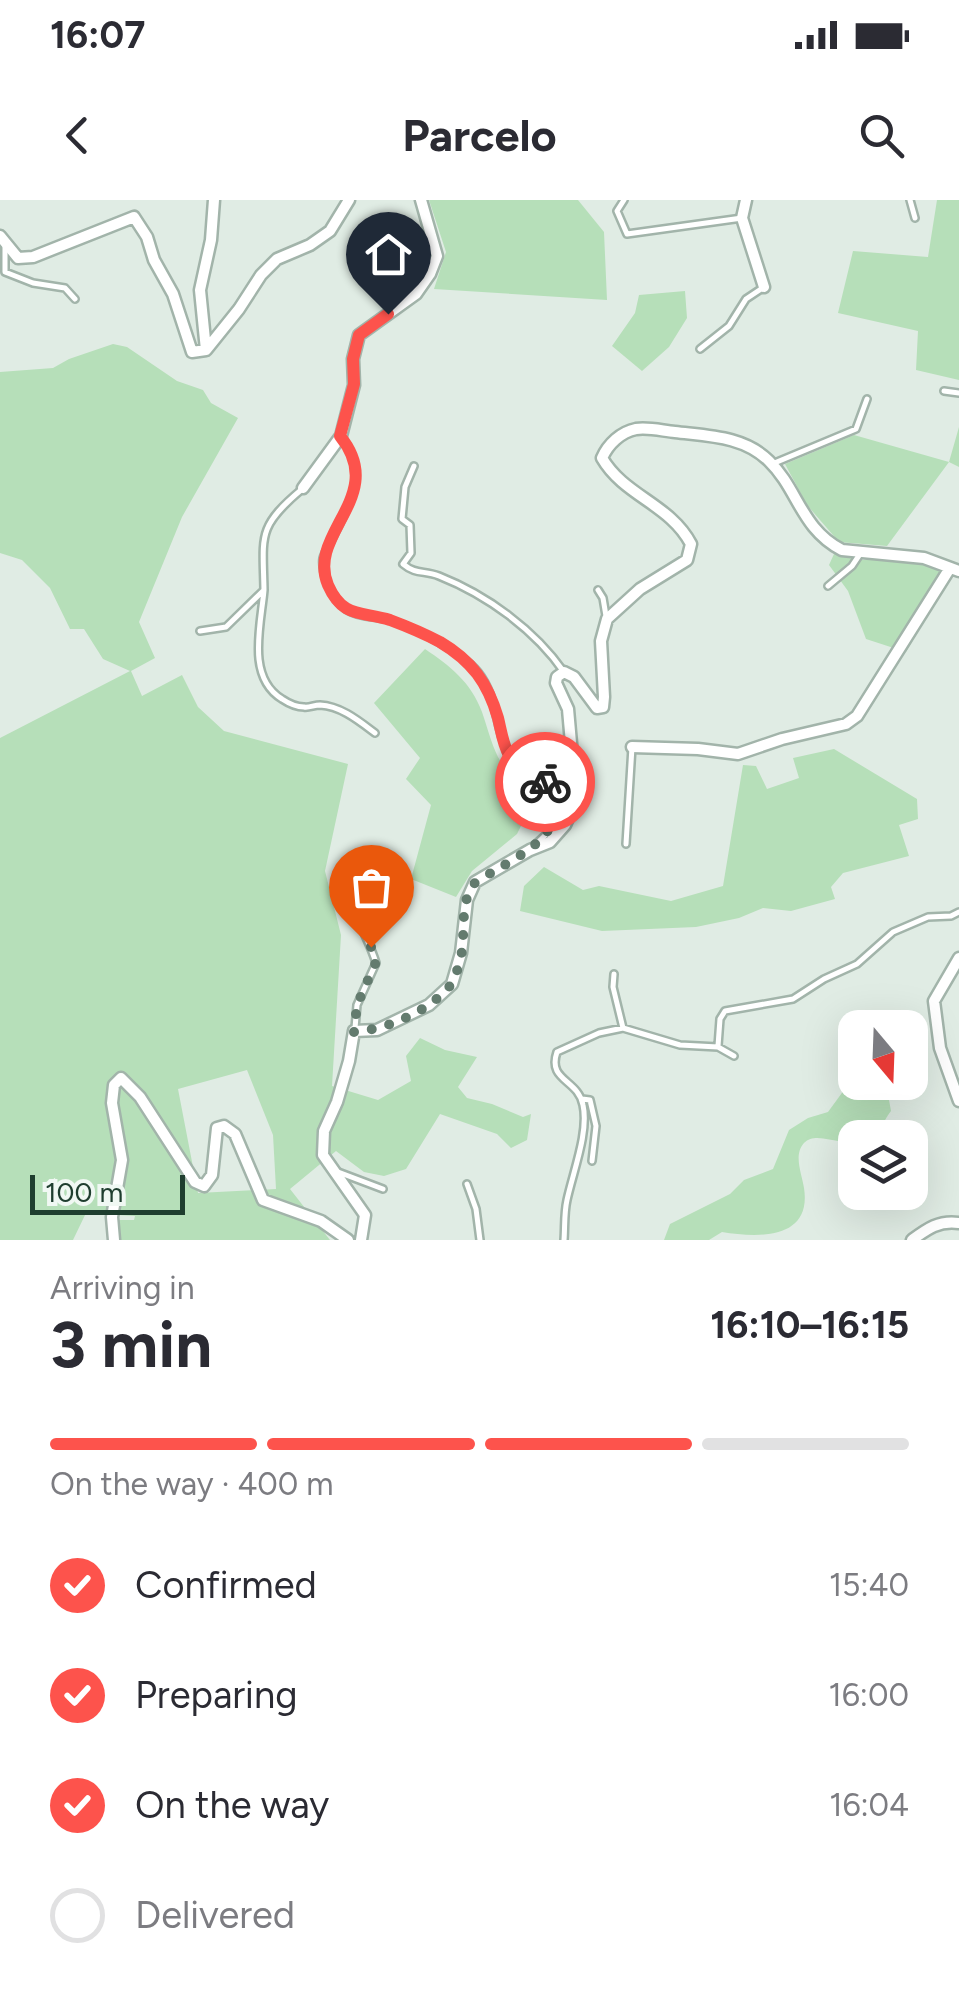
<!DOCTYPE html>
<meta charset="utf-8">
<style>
body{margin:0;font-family:Figtree,sans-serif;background:#f2f2f3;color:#2b2b33;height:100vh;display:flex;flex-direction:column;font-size:38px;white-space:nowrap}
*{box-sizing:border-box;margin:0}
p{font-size:32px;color:#7c7c81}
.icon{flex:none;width:55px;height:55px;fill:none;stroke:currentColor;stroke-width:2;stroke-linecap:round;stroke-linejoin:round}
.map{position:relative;height:1040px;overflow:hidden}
.sheet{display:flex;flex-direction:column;background:#fff;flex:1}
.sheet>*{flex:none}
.needle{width:65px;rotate:161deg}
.buttons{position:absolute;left:838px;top:810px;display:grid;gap:20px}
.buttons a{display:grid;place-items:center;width:90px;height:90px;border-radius:20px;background:#fff;box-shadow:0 10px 40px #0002;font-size:50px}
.scale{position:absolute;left:30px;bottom:25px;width:155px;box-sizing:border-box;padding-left:10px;border:5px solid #1f3e2f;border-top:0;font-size:28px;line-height:35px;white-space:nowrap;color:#1f3e2f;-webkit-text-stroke:8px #f0f8f3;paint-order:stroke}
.pin{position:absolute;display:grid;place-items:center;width:85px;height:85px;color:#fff;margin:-102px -42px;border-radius:50% 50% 50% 0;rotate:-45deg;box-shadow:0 0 10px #0007}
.pin .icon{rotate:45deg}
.courier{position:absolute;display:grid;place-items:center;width:100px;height:100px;margin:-50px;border:8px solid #fd534c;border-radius:50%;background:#fff;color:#222;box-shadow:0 2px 12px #0007}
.head em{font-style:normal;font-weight:700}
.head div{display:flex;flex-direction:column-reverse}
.head{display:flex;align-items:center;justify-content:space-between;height:170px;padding:0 50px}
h1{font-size:65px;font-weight:700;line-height:75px}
.bar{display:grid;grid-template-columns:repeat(4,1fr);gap:15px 10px;align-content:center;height:120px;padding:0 50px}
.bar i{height:12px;border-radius:8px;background:#e1e1e2}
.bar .active{background:#fd534c}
.bar p{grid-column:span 4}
ol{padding:0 50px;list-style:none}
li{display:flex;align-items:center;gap:30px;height:110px}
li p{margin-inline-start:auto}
li .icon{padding:10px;border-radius:50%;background:#fd534c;color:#fff;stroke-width:4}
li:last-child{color:#7c7c81}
li i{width:55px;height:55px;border:5px solid #e1e1e2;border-radius:50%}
.status{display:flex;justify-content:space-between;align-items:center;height:70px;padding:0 50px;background:#fff;direction:ltr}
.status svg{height:28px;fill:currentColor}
header{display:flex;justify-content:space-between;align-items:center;height:130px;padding:0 50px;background:#fff;font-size:45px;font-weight:700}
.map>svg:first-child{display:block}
.green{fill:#b6dfb9;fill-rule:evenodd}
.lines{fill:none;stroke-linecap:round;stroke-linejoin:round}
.lane-casing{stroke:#a2b4aa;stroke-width:10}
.street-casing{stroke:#a2b4aa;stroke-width:15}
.lane{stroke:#fff;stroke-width:5}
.street{stroke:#fff;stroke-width:10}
.done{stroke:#637b6e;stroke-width:10;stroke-dasharray:0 18}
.route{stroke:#fd534c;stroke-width:12}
</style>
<div class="status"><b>16:07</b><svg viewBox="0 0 49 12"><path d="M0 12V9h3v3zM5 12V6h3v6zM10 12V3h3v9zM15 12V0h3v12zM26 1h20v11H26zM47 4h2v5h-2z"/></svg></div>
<header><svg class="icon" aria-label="back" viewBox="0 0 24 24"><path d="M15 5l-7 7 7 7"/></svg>Parcelo<svg class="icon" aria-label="search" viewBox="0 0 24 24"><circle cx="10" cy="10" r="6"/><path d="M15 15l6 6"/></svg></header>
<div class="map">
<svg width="959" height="1040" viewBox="0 0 959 1040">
<rect width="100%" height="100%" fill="#e0ece4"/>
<!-- green -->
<path class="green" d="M429,0H578L604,32L607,100L434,89L446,52Z
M937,0H959V180L916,170L918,131L838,113L853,51L928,57Z
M685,91L687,118L669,147L642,171L612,146L635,113L639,95Z
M113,144L127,147L177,181L203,190L211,203L238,218L182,317L139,422L155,458L131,471L142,496L182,475L198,507L224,531L348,564L325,671L341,735L332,886L378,900L411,881L406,856L420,838L445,850L477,857L458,887L467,898L492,904L523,917L531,914L527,940L511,948L497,934L440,914L406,969L384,976L364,972L336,951L290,989L330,1040H118L116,1020H134L135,1016L86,1013L73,1040H0V538L130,471L103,459L84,429H70L50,388L22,360L0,353V172L53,168L69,159ZM247,870L273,935L276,989L198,993L178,889Z
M959,227V267L949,262L887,346L839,342L807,305L785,264L854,235L949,262Z
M834,354L863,360L901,358L952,374L906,452L866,439L848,391L829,365Z
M425,449C450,466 471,482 482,512C487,526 491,543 498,557C507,574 522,583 535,597L517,634L472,671L456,697L411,679L431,605L406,579L420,558L374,503Z
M834,549L917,599L918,619L899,625L909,656L843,673L831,687L835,699L791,711L763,708L739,718L696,727L602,731L520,711L524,686L544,667L583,690L599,686L671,701L723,686L743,565L756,566L767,589L799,578L793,558Z
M855,875V882L880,883L887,889L891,911C887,916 883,925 878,929C869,935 850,941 841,941C829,941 814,933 804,943C793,955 802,974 804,988C812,1040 758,1038 722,1032L709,1040H664L670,1024L730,994L744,980L773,969L789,930L808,918L828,912Z"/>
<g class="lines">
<defs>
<path id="lane" d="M624,0L617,11L627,34L742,18
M910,0L915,18
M5,45V72L33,83L65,88L75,99
M700,149L729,126L746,99L764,87
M944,191L959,193
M342,238C369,272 350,303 333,337C331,343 325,351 323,358C321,372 331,397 342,406C354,417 371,416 386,419C410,425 462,452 478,472C499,498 495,535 511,557C518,567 526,566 536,572C553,584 559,608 551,627C549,633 541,639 536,644
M772,264L856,229L867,199
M414,266L405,287L402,319L410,325L411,353L403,364C416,375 424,370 439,376C487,395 535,430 564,472
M828,386L852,366L860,354
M264,390C261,425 246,477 282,499C288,503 297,507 304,507C309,508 314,505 320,505C341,506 359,521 375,533
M598,390L603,398L606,416
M200,431L226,427L264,390C263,336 257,327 301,290
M626,644L632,547
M614,774L613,787L623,828
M355,828L357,805L376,763C368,736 348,709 351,681C352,673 355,664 357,656
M718,846L720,819L725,811L793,799L824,779L857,764L893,732L928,717L951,716L959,712
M582,899L590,900L596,926L592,961
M338,972L383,989
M467,984L476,1009L480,1040
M564,1040C565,1027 564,1013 567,1000C573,972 589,932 583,905C578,879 547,881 557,852L599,833L623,828L680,845L718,847L734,856"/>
<path id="street" d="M746,0L742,18L764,87
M0,36L18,58L33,57L134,17L147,37L154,60L173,94L192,152L206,150L239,109L261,75L277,59L310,45L330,31L349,0
M206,150L200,90L211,40L214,0
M303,288L341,236L354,185L353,159L359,135L416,94L430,74L437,56L421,0
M632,547L698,549L738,554L782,539L846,524L857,516L950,368
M959,758L934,801L940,848L959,901
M114,1040L112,1017L122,960L112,903L114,885L121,878L140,897L195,982L204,986L212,975L217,928L224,926L235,934L263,1000L321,1021L348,1040
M361,1040L365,1015L323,955L324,931L337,902L349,861L354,831L377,830L429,805L452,784L461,753L467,700L475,682L530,650L550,642L565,625L576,600L568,509L556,483L557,477L564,472L574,477L597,508L603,507L604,497L601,441L607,419L640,389L687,360L691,344C670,304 624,296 602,258C608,244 621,232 636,229C649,227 663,231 675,232C708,236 744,236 769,261C798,289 801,329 842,350L924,358L959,371
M912,1040C927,1029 939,1020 959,1023"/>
</defs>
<!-- lane casing -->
<use href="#lane" class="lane-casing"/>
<!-- street casing -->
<use href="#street" class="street-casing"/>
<!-- lane -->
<use href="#lane" class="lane"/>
<!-- street -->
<use href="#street" class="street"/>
</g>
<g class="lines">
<!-- done -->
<path class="done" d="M371,747L376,762L357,805L354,832C387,829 426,813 449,787C456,778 460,762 462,751C465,730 460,702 474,684C478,679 487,675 493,672C529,650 574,629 545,582"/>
<!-- route -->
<path class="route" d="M388,114L359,135L353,159L354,184L340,236C389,296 306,333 328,385C343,419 362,411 390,420C406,426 425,434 440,442C472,461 488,483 498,518C501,530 503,545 509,555C518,569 533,570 545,582"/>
</g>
</svg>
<div class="buttons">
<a><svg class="needle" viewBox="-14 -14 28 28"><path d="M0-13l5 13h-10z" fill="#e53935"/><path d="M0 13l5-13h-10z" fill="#7c7c81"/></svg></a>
<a><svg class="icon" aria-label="layers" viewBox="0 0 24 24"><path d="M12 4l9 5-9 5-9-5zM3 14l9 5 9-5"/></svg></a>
</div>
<div class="scale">100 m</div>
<div class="pin" style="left:371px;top:747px;background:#ea580c"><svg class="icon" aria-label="bag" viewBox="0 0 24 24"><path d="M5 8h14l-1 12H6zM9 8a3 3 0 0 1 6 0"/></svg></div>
<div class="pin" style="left:388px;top:114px;background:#1f2937"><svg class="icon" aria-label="home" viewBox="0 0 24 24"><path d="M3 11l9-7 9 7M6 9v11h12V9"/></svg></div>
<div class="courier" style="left:545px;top:582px"><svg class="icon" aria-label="bike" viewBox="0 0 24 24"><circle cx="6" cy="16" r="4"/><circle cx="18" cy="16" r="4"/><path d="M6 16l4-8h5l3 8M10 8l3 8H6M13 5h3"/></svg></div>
</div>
<section class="sheet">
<div class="head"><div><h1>3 min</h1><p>Arriving in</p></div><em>16:10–16:15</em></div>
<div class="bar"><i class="active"></i><i class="active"></i><i class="active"></i><i></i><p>On the way · 400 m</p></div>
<ol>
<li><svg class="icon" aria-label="check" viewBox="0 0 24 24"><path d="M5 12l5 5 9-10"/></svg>Confirmed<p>15:40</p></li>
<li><svg class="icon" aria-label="check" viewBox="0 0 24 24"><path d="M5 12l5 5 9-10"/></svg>Preparing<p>16:00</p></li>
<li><svg class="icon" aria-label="check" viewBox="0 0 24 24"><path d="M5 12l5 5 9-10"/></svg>On the way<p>16:04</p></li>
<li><i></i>Delivered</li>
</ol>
</section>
